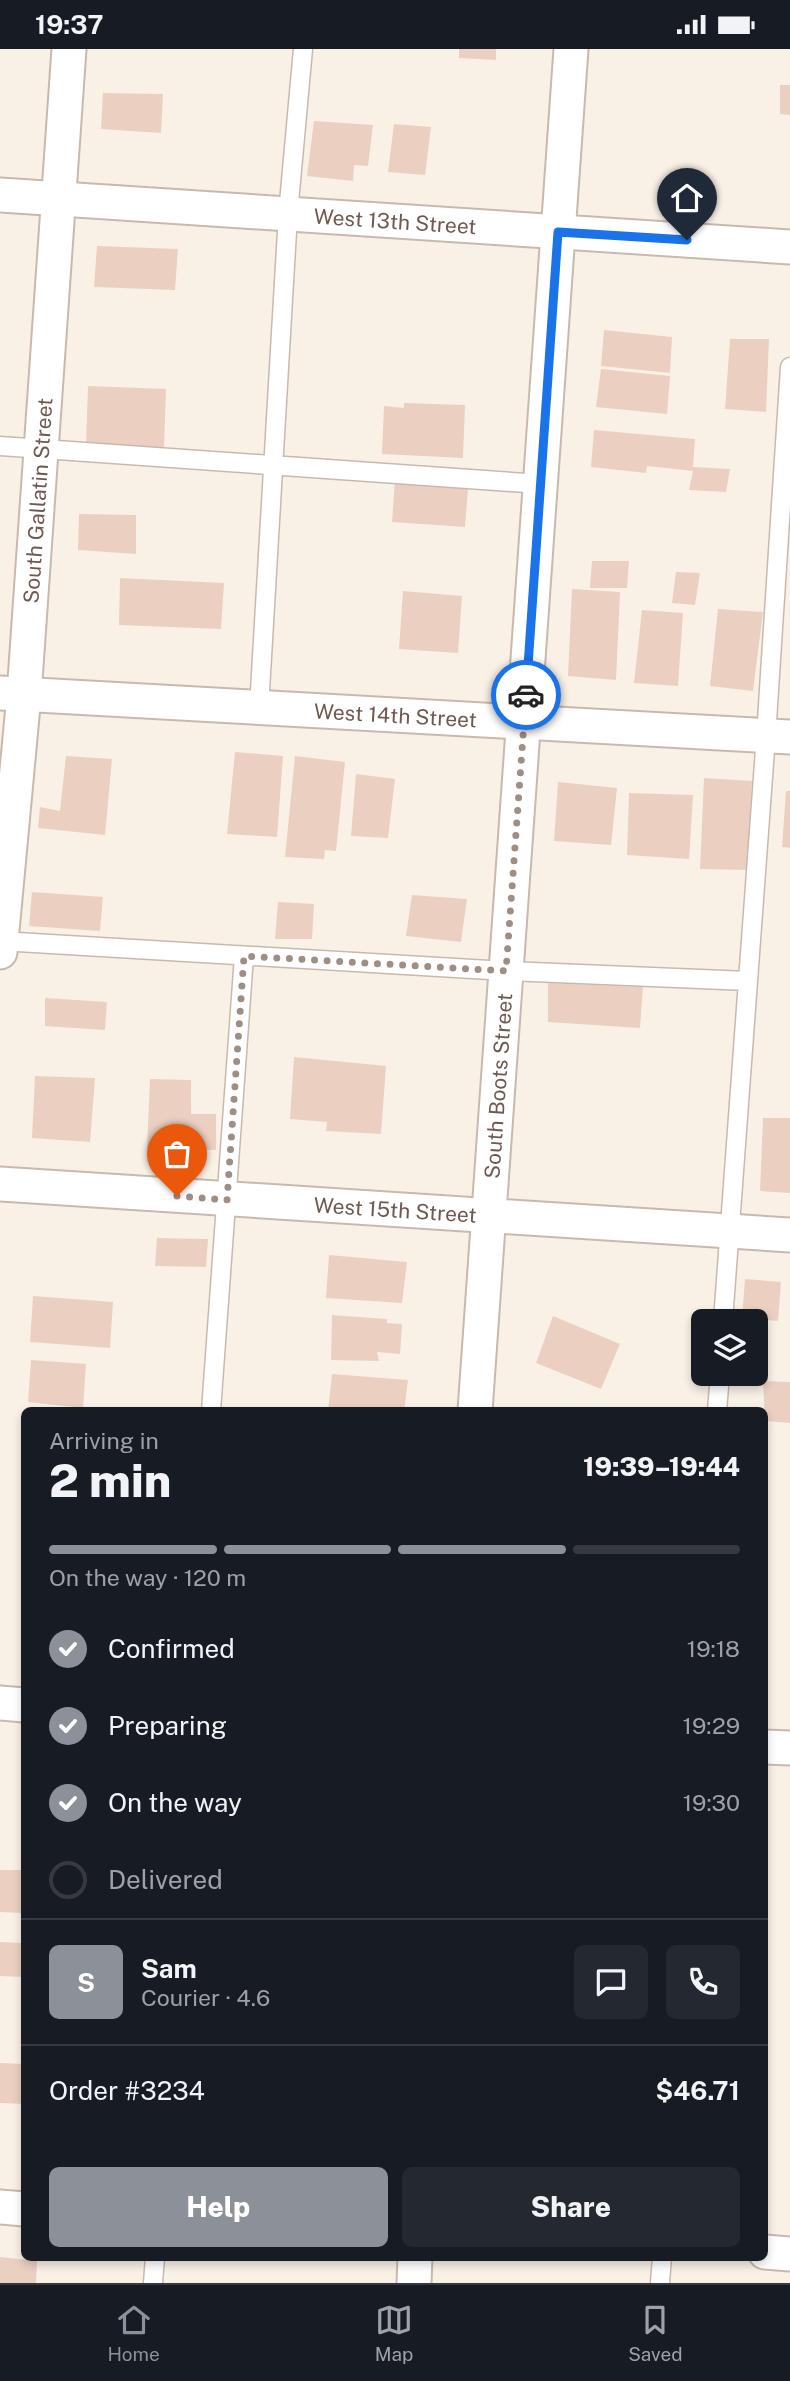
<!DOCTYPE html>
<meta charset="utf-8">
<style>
body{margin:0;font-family:"Public Sans",sans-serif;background:#242831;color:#f1f3f6;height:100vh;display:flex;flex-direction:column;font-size:26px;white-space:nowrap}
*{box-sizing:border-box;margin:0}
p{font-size:23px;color:#9ea1a6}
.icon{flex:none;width:38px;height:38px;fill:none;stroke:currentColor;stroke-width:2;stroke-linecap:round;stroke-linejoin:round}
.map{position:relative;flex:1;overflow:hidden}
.drawer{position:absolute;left:21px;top:1358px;width:747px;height:854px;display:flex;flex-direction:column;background:#171b24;border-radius:10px;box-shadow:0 4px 10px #0003}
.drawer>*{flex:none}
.buttons{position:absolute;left:691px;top:1260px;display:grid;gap:14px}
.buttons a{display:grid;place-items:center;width:77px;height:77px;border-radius:10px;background:#171b24;box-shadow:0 4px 10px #0003;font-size:35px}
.pin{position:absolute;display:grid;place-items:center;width:60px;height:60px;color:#fff;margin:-72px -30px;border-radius:50% 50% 50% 0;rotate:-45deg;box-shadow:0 0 7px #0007}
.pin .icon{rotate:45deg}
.courier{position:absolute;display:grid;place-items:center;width:70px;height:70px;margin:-35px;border:5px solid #1a73e8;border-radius:50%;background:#fff;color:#222;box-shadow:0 2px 9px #0007}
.summary em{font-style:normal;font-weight:800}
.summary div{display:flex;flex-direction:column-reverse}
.summary{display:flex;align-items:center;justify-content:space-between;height:119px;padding:0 28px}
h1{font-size:46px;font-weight:800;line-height:52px}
.bar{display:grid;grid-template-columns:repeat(4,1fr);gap:10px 7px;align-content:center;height:84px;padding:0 28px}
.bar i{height:9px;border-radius:5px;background:#363941}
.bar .selected{background:#8c9099}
.bar p{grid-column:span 4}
.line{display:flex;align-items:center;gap:18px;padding:0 28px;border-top:2px solid #363941}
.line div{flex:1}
.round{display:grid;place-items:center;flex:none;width:74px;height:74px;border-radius:10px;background:#242831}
ol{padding:0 28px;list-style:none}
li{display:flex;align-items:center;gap:21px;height:77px}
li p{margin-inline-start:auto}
li .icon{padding:7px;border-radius:50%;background:#8c9099;color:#fff;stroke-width:4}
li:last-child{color:#9ea1a6}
li i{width:38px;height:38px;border:4px solid #363941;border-radius:50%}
.cta{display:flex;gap:14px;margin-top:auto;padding:14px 28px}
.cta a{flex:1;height:80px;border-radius:10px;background:#8c9099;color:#fff;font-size:28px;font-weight:800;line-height:80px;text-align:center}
.cta a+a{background:#242831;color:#f1f3f6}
.status{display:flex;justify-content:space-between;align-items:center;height:49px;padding:0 35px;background:#171b24;direction:ltr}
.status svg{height:19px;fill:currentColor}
.tab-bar{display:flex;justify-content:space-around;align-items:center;height:98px;border-top:2px solid #363941;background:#171b24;font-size:19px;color:#9ea1a6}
.tab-bar a{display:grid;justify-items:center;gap:4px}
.tab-bar .selected{color:#8c9099}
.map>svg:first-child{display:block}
.building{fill:#ebd0c1}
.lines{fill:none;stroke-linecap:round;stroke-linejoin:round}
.service-casing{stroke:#c9b9ad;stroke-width:21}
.minor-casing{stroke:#c9b9ad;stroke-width:37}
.service{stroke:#fff;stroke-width:18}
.minor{stroke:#fff;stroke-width:33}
.done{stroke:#9f8e83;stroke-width:7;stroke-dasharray:0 12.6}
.route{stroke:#1a73e8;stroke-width:9}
.labels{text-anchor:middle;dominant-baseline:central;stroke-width:5;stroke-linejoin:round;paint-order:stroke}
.street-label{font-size:21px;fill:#6f584e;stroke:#fcf5ec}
</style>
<div class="status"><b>19:37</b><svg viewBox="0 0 49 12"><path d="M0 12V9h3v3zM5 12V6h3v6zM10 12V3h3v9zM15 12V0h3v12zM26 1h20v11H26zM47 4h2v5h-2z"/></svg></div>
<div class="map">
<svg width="790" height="2234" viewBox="0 0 790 2234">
<rect width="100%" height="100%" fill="#f9f1e6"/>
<!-- building -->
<path class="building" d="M459,0H496V11L459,9Z
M780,36H790V66L780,65Z
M103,44L163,45L161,84L101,80Z
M314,72L373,76L368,117L354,116L353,132L307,127Z
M394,75L431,78L425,126L388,123Z
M97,197L178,200L175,241L94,238Z
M604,281L672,288L670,324L601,317Z
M730,290H769L766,363L725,360Z
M601,320L670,327L667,365L596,358Z
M88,337L166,340L164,399L86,396Z
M404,354L465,356L463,409L382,405L384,357L404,359Z
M594,381L695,390L693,418L730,420L726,443L689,441L693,422L647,417L646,424L591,418Z
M395,431L468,439L465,478L392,473Z
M79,465L136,466V505L78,501Z
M592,512H629L627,539H590Z
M676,523L700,524L695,556L672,554Z
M120,529L224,534L221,580L119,576Z
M572,540L620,543L616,631L568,627Z
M403,542L462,547L458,604L399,600Z
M718,560L763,563L753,642L710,637Z
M642,561L683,564L678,637L634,634Z
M235,703L283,707L277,788L227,785Z
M66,707L112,710L105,786L38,779L40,758L60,762Z
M295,707L345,713L336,802L325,801L324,810L285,808Z
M356,725L395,730L388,789L351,787Z
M704,729L752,732L748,821L700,820Z
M558,733L617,739L611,796L554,792Z
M786,742H790V799L782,798Z
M629,744L693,746L689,810L627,806Z
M32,843L103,848L100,882L29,877Z
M412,846L467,850L461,893L406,887Z
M278,853L314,855L312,890H275Z
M548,934L643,938L640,979L548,973Z
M45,949L107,953L105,981L45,977Z
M294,1008L386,1017L381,1085L326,1082L327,1073L290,1070Z
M35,1027L95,1029L90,1093L32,1089Z
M150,1030L191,1031V1065H216V1101L147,1099Z
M763,1069H790V1144L760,1142Z
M157,1189L208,1190L206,1218L155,1217Z
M329,1206L407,1213L402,1254L326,1249Z
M745,1230L781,1233L778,1272L742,1269Z
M33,1247L113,1253L110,1299L30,1293Z
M332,1266L387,1270V1274L402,1275L400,1305L377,1303L379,1312L331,1311Z
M553,1267L620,1295L601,1340L536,1314Z
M31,1311L86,1315L83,1359L28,1353Z
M332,1325L408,1331L404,1362H328Z
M763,1332L790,1333V1374L765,1372Z
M0,1821H24V1864L0,1863Z
M0,1893L24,1894V1928L0,1927Z
M0,2014L24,2015V2055L0,2054Z
M0,2208L37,2212L36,2234H0Z"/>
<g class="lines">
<defs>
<path id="service" d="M0,397L540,435
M259,659L288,165L303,0
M0,892L506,922L748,932
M723,1272L766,687L790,318
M211,1362L244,907
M717,1362L720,1325
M153,2234L155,2208
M660,2234L662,2208"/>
<g id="minor">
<path id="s1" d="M0,146L790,198"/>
<path id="s2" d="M0,644L790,688"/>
<path id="s3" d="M0,903L24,646L69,0"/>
<path id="s4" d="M0,1135L790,1186"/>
<path id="s5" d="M475,1362L571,0"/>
<path d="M0,1654L24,1656"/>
<path d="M765,1698L790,1699"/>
<path d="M0,2158L24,2160"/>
<path d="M765,2203L790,2205"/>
<path d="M414,2234L415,2208"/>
</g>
</defs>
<!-- service casing -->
<use href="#service" class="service-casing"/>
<!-- minor casing -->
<use href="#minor" class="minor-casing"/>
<!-- service -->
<use href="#service" class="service"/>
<!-- minor -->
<use href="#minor" class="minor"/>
</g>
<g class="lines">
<!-- done -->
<path class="done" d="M177,1147L227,1151L244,907L506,922L526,646"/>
<!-- route -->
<path class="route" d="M526,646L558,183L687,191"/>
</g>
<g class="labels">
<!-- street labels -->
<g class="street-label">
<text stroke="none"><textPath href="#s1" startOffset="396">West 13th Street</textPath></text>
<text stroke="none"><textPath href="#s3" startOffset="453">South Gallatin Street</textPath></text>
<text stroke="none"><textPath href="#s2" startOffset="396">West 14th Street</textPath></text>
<text stroke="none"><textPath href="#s5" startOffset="326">South Boots Street</textPath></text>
<text stroke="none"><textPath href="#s4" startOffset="396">West 15th Street</textPath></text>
</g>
</g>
</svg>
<div class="buttons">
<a><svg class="icon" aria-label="layers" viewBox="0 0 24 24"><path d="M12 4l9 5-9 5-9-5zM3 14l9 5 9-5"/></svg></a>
</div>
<div class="pin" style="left:177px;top:1147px;background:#ea580c"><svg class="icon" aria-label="bag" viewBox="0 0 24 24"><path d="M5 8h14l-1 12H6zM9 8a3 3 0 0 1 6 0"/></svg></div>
<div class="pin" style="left:687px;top:191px;background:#1f2937"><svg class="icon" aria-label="home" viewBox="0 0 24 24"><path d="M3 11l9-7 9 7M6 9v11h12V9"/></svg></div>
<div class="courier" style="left:526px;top:646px"><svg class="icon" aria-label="car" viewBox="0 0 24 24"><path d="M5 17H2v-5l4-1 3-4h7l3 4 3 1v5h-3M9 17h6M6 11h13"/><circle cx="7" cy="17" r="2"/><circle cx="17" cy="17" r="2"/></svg></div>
<section class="drawer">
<div class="summary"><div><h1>2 min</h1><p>Arriving in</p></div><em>19:39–19:44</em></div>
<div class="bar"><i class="selected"></i><i class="selected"></i><i class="selected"></i><i></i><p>On the way · 120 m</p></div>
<ol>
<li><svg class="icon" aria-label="check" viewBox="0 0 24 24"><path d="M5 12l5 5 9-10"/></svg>Confirmed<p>19:18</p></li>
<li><svg class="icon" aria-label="check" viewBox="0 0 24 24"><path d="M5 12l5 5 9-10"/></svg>Preparing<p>19:29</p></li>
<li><svg class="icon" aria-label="check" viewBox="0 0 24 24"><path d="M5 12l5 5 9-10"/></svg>On the way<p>19:30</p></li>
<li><i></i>Delivered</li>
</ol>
<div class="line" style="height:126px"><b class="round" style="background:#8c9099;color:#fff">S</b><div><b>Sam</b><p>Courier · 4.6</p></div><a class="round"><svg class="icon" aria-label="chat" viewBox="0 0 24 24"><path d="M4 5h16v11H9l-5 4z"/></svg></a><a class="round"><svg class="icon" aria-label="phone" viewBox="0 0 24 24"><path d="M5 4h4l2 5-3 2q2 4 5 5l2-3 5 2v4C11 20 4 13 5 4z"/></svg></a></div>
<div class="line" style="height:91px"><div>Order #3234</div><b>$46.71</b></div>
<div class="cta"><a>Help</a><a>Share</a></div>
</section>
</div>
<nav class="tab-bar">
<a class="selected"><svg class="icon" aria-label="home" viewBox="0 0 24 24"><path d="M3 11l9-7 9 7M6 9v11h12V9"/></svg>Home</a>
<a><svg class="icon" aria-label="map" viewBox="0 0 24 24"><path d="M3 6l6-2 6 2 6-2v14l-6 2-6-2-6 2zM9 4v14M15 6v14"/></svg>Map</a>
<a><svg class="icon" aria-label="saved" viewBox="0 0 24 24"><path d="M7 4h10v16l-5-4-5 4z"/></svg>Saved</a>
</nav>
